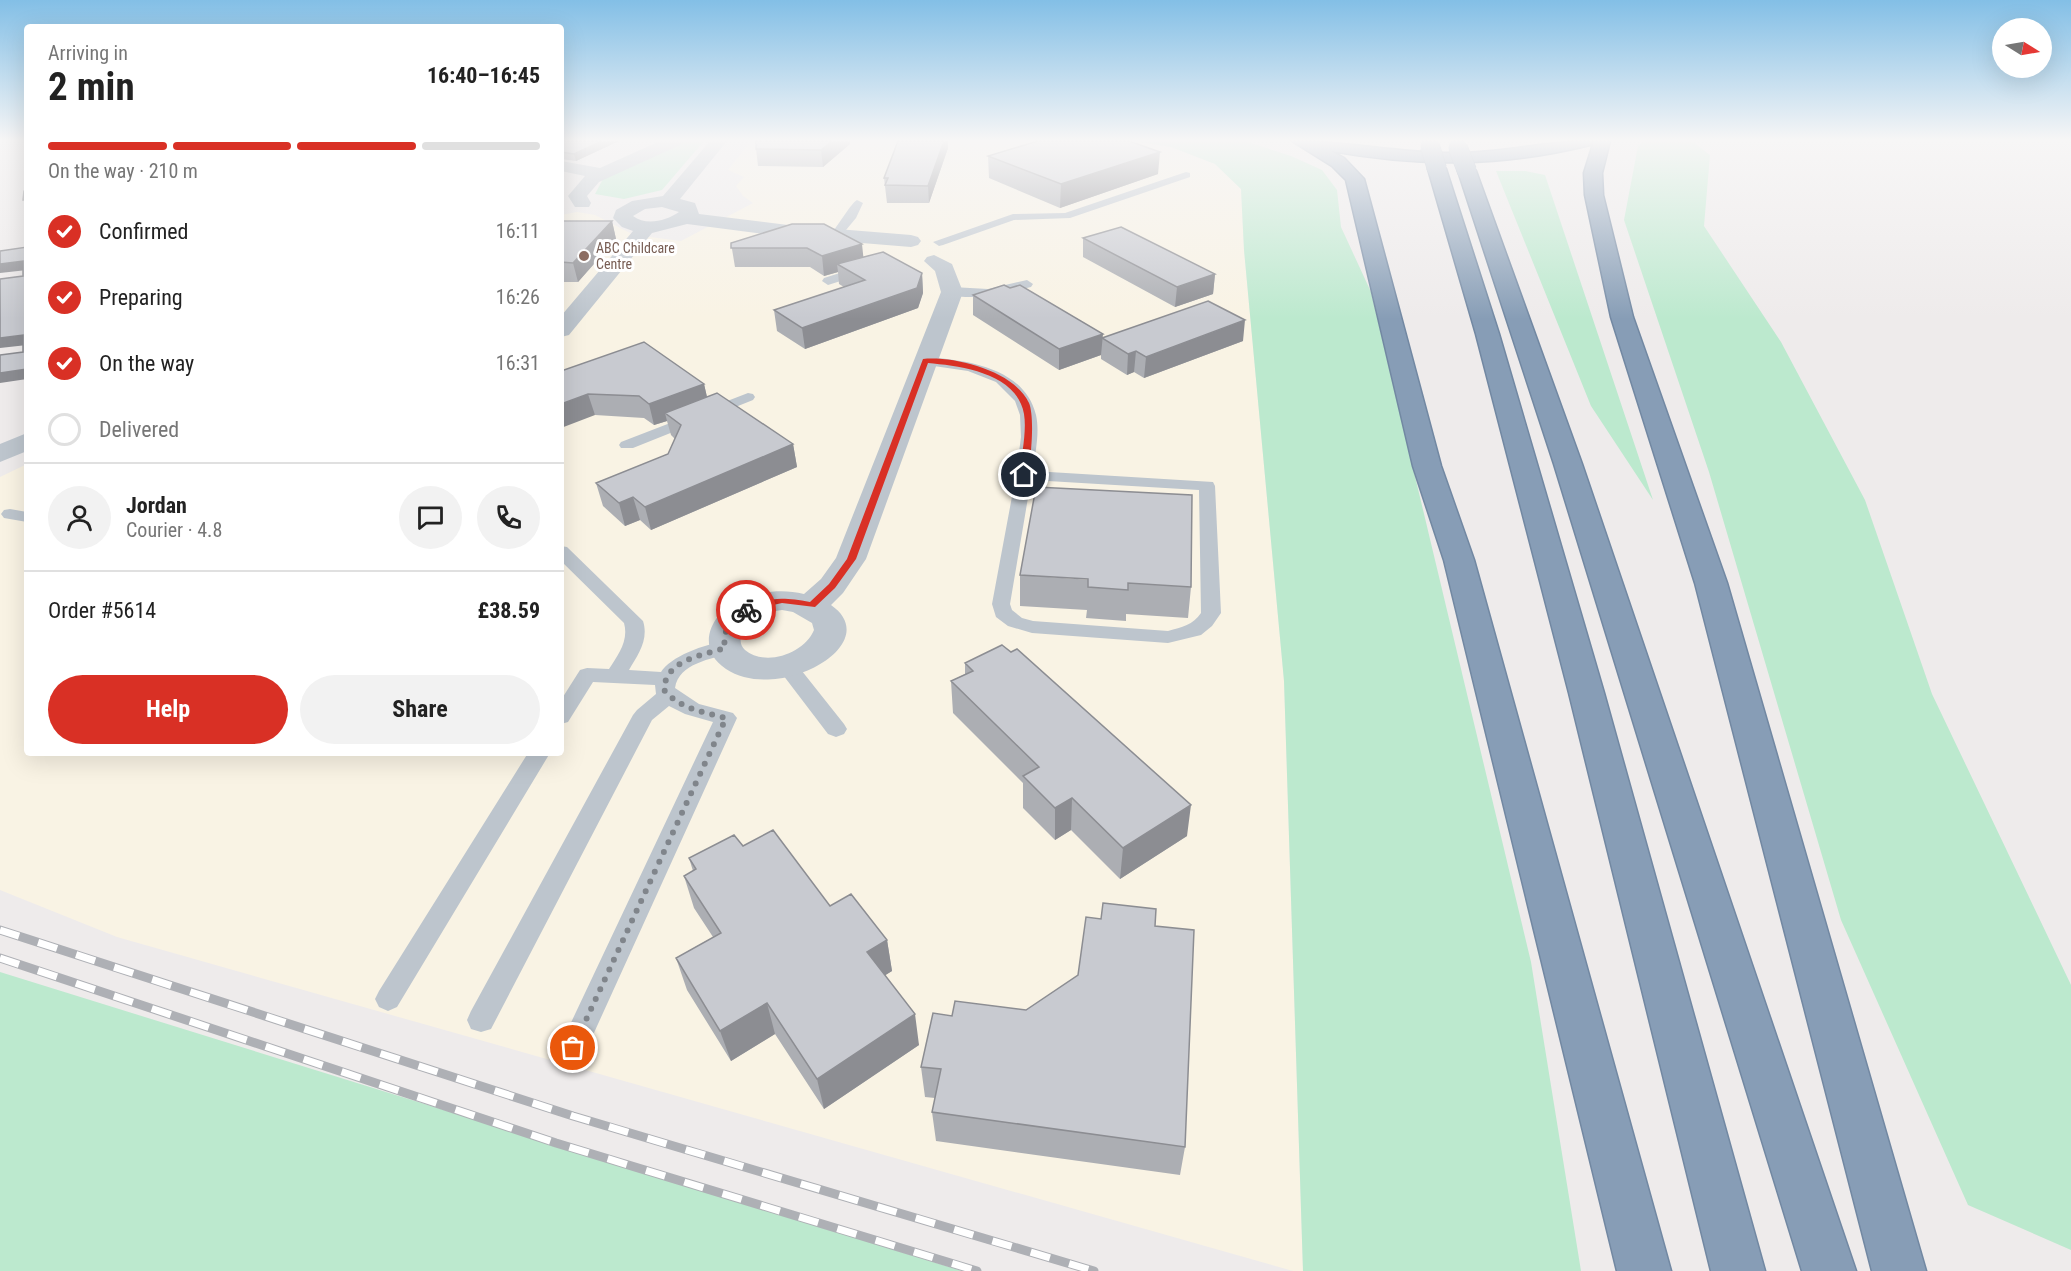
<!DOCTYPE html>
<meta charset="utf-8">
<style>
body{margin:0;font-family:"Roboto Condensed",sans-serif;background:#f2f2f2;color:#222;height:100vh;display:flex;flex-direction:column;font-size:22px;white-space:nowrap}
*{box-sizing:border-box;margin:0}
p{font-size:20px;color:#767676}
.icon{flex:none;width:33px;height:33px;fill:none;stroke:currentColor;stroke-width:2;stroke-linecap:round;stroke-linejoin:round}
.map{position:relative;flex:1;overflow:hidden}
.details{position:absolute;left:24px;top:24px;width:540px;height:732px;display:flex;flex-direction:column;background:#fff;border-radius:6px;box-shadow:0 6px 24px #0002}
.details>*{flex:none}
.needle{width:39px;rotate:101deg}
.buttons{position:absolute;left:1992px;top:18px;display:grid;gap:12px}
.buttons a{display:grid;place-items:center;width:60px;height:60px;border-radius:50%;background:#fff;box-shadow:0 6px 24px #0002;font-size:30px}
.pin{position:absolute;display:grid;place-items:center;width:51px;height:51px;color:#fff;margin:-26px;border:3px solid #fff;border-radius:50%;box-shadow:0 2px 6px #0007}
.courier{position:absolute;display:grid;place-items:center;width:60px;height:60px;margin:-30px;border:4px solid #d93025;border-radius:50%;background:#fff;color:#222;box-shadow:0 2px 8px #0007}
.headline em{font-style:normal;font-weight:700}
.headline div{display:flex;flex-direction:column-reverse}
.headline{display:flex;align-items:center;justify-content:space-between;height:102px;padding:0 24px}
h1{font-size:39px;font-weight:700;line-height:45px}
.bar{display:grid;grid-template-columns:repeat(4,1fr);gap:9px 6px;align-content:center;height:72px;padding:0 24px}
.bar i{height:8px;border-radius:4px;background:#e0e0e0}
.bar .active{background:#d93025}
.bar p{grid-column:span 4}
.line{display:flex;align-items:center;gap:15px;padding:0 24px;border-top:2px solid #e0e0e0}
.line div{flex:1}
.round{display:grid;place-items:center;flex:none;width:63px;height:63px;border-radius:32px;background:#f2f2f2}
ol{padding:0 24px;list-style:none}
li{display:flex;align-items:center;gap:18px;height:66px}
li p{margin-inline-start:auto}
li .icon{padding:6px;border-radius:50%;background:#d93025;color:#fff;stroke-width:4}
li:last-child{color:#767676}
li i{width:33px;height:33px;border:3px solid #e0e0e0;border-radius:50%}
.primary-button{display:flex;gap:12px;margin-top:auto;padding:12px 24px}
.primary-button a{flex:1;height:69px;border-radius:36px;background:#d93025;color:#fff;font-size:24px;font-weight:700;line-height:69px;text-align:center}
.primary-button a+a{background:#f2f2f2;color:#222}
.map>svg:first-child{display:block}
.commercial{fill:#f9f3e4}
.green{fill:#bce9ce}
.lines{fill:none;stroke-linecap:round;stroke-linejoin:round}
.highway-casing{stroke:#7288a2;stroke-width:3}
.lane{fill:#bdc5cd;fill-rule:evenodd}
.street{fill:#bdc5cd;fill-rule:evenodd}
.highway{fill:#879db6;fill-rule:evenodd}
.rail-casing{stroke:#aeb0b5;stroke-width:9}
.rail{stroke:#fff;stroke-width:7;stroke-dasharray:20;stroke-linecap:butt}
.highway-bridge-casing{stroke:#7288a2;stroke-width:20;stroke-linecap:butt}
.highway-bridge{stroke:#879db6;stroke-width:19}
.wall{fill:#acaeb3}
.shaded-wall{fill:#8c8d92}
.building{fill:#c8cad0;stroke:#8c8d92;stroke-width:1.5}
.route{fill:#d93025}
.done{stroke:#80858b;stroke-width:6;stroke-dasharray:0 10.8}
.education-dot{fill:#8d6e63;stroke:#fff;stroke-width:2}
.labels{text-anchor:middle;dominant-baseline:central;stroke-width:6;stroke-linejoin:round;paint-order:stroke}
.far-education-label{font-size:14px;fill:#785e54;stroke:#fff;text-anchor:start}
</style>
<div class="map">
<svg width="2071" height="1271" viewBox="0 0 2071 1271">
<rect width="100%" height="100%" fill="#eeebeb"/>
<!-- commercial -->
<path class="commercial" d="M751,141H1133L1171,147L1215,164L1241,189L1244,250L1284,681L1303,1271H1293L117,937L0,890V477L27,464V753H561V215L577,212L595,215L634,235L681,241L753,203L743,196L736,186L744,177L728,170Z"/>
<!-- green -->
<path class="green" d="M681,141H704L662,190L624,199L595,194L605,175Z
M1133,141H1245L1291,156L1322,170L1337,190L1341,227L1371,292L1531,962L1581,1271H1303L1284,681L1244,250L1241,189L1215,164L1171,147Z
M1644,141H1692L1710,155L1704,226L1781,342L1865,500L1932,694L2071,985V1250L1968,1205L1841,920L1709,472L1624,220L1638,146Z
M1496,171H1525L1545,175L1653,500L1591,406Z
M0,972L962,1271H0Z"/>
<g class="lines">
<defs>
<path id="highway" d="M1292,141C1345,141 1398,153 1451,153C1499,154 1545,141 1592,141L1590,145C1501,167 1421,167 1331,151L1344,158L1364,179L1441,466L1474,560L1671,1271H1617L1444,560L1413,466L1346,180L1332,166Z
M1594,141H1610L1602,173L1603,195L1633,317L1727,583L1926,1271H1872L1695,583L1611,317L1585,195L1584,173Z
M1437,164L1443,165L1446,169L1499,334L1604,693L1765,1271H1711L1569,693L1476,334L1428,169L1431,165Z
M1467,166L1473,167L1476,171L1582,464L1856,1271H1802L1554,464L1458,171L1461,167Z"/>
</defs>
<!-- highway casing -->
<use href="#highway" class="highway-casing"/>
<!-- lane -->
<path class="lane" d="M1186,172L1190,173V177L1070,218L1014,220L943,245L939,246L933,242L1013,214L1065,213Z
M857,200L863,203L856,218L841,236H833L831,234C837,227 852,202 857,200Z
M862,266L866,267L868,270L866,273L828,285L822,281L824,278Z
M1027,280L1033,284L1031,287C1012,291 961,305 946,291L952,287L988,289Z
M925,357C966,360 1024,367 1036,415C1040,433 1035,453 1033,471L1213,482L1215,486L1221,613L1212,626L1201,635L1168,643L1032,633L1008,626L996,617L992,604L1016,475L1021,437L1020,415L1015,401L996,382L968,371L920,364L918,361ZM1031,480L1199,490L1201,613C1193,625 1182,627 1168,631L1033,621L1022,618L1012,610L1010,604Z
M748,393L753,394L755,397L753,400L633,448H621L619,445L621,442Z
M10,509L27,512V522L4,518L1,514L4,510Z
M561,546L567,547L643,621C649,640 638,655 629,670L661,672C670,656 714,639 732,643L735,648L732,653C711,659 679,663 675,688L699,704L733,713L737,718L583,1057L573,1061L563,1057L559,1048L713,722L685,714L669,706L652,720L491,1029L481,1032L471,1029L467,1020L471,1011L633,715L637,710L656,694L655,685L593,682L568,722L561,724V700L580,670L587,668L609,669C618,655 629,641 624,623L561,561Z
M787,659L794,661L844,724L847,729L844,734L836,737L828,734L780,671L777,666L780,661Z
M528,753H550L397,1007L388,1011L379,1007L375,999L379,991Z"/>
<!-- street -->
<path class="street" d="M660,141H682L680,145L599,182L587,196L591,203L589,207H575L568,196L585,176L561,171V161L600,168Z
M710,141H727L680,199L695,203L699,214L788,225L911,235L918,237L921,241L918,245L911,247L788,237L687,224L652,233L569,335L561,337V316L633,231L622,227L613,218L616,210L632,201L663,196ZM662,207L679,212C666,221 646,226 633,216L645,209Z
M934,255L952,264L963,292L866,559L843,593L831,605C887,644 778,704 726,669C694,648 711,611 742,599C763,591 783,589 804,594L821,579L836,558L941,292L935,271L924,261L927,257ZM782,610L793,612L812,623L814,630C804,654 765,667 745,650C741,646 740,642 741,637C744,618 766,612 782,610Z
M27,433V451L0,462V444Z"/>
<!-- highway -->
<use href="#highway" class="highway"/>
<defs>
<path id="rail" d="M0,930L573,1116L1094,1271
M0,958L556,1143L977,1271"/>
</defs>
<!-- rail casing -->
<use href="#rail" class="rail-casing"/>
<!-- rail -->
<use href="#rail" class="rail"/>
<defs>
<path id="highway-bridge" d="M1430,146L1437,169
M1458,148L1467,171"/>
</defs>
<!-- highway-bridge casing -->
<use href="#highway-bridge" class="highway-bridge-casing"/>
<!-- highway-bridge -->
<use href="#highway-bridge" class="highway-bridge"/>
</g>
<!-- wall -->
<path class="wall" d="M561,141H619L576,161L561,159Z
M850,144L823,167L758,166L756,149Z
M948,148L929,203H887L884,178Z
M988,156L1158,174L1060,208L989,178Z
M561,221H612L616,239L578,282H561Z
M792,224L864,257L922,273L923,293L918,308L805,349L777,331L774,310L844,287L839,284L838,272L824,276L810,267H735L731,243Z
M1083,238L1215,274L1213,294L1175,307L1083,257Z
M973,295L1103,338L1243,341L1144,378L1134,372L1127,375L1101,359V355L1059,370L973,315Z
M561,371L704,384L707,397L793,444L797,467L651,530L640,520L625,526L603,506L596,483L668,454L675,439L671,435L667,421L654,425L644,418L595,415Z
M1020,575L1191,587L1188,618L1126,614V621L1086,618L1087,610L1020,606Z
M965,663L1187,836L1120,879L1071,830L1055,840L1023,808V783L953,713L951,681L965,674Z
M743,846L830,906L887,940L892,971L885,975L919,1045L824,1109L775,1034L731,1061L687,990L676,958L713,937L694,908L684,876L693,871L689,858Z
M1155,926L1185,1147L1180,1175L936,1141L932,1112L935,1098L925,1097L921,1067L952,1016L1026,1010Z"/>
<!-- shaded-wall -->
<path class="shaded-wall" d="M602,141H619L576,161L574,154Z
M832,141H850V144L823,167L821,150Z
M944,141H948V148L929,203L928,186Z
M1160,152L1158,174L1060,208L1061,184Z
M612,221L616,239L578,282L573,263Z
M862,244L864,263L837,264L838,272L824,276L822,256Z
M23,261L27,270L0,273V264Z
M922,273L923,293L918,308L805,349L802,328Z
M1215,274L1213,294L1175,307L1177,287Z
M1245,320L1243,341L1144,378L1146,357Z
M1103,334L1101,355L1059,370V349Z
M23,335L27,345L0,348V338Z
M1136,351L1134,372L1127,375L1128,354Z
M27,369V379L0,383V373Z
M704,384L709,406L665,413L667,421L654,425L649,404Z
M588,394L595,415L561,428V404Z
M793,444L797,467L651,530L645,507Z
M633,497L640,520L625,526L619,503Z
M1072,798L1071,830L1055,840V808Z
M1191,805L1187,836L1120,879L1123,848Z
M887,940L892,971L873,983L867,952Z
M767,1003L775,1034L731,1061L720,1031Z
M915,1014L919,1045L824,1109L817,1079Z"/>
<!-- building -->
<path class="building" d="M561,141H602L574,154L561,152Z
M756,141H832L821,150L756,149Z
M898,141H944L928,186L885,185L888,178H884Z
M1038,141H1129L1160,152L1061,184L988,156Z
M27,190V200H23L24,191Z
M561,221H612L573,263L561,262Z
M792,224H824L862,244L822,256L807,248H731V243Z
M1121,227L1215,274L1177,287L1083,238Z
M27,247V369L0,373V355L23,352V335L0,338V279L23,276V261L0,264V251Z
M883,252L922,273L917,288L802,328L774,310L865,280L837,264Z
M1004,285L1010,288L1020,285L1103,334L1059,349L973,295Z
M1208,301L1245,320L1146,357L1136,351L1128,354L1102,338Z
M644,342L704,384L649,404L639,396L588,394L561,404V371Z
M717,393L793,444L645,507L633,497L619,503L596,483L668,454L681,425L665,413Z
M1036,487L1192,495L1191,587L1128,583V590L1088,587V579L1020,575Z
M1002,645L1011,652L1017,649L1191,805L1123,848L1072,798L1055,808L1023,776L1039,767L951,681L973,671L965,663Z
M773,830L830,906L851,894L887,940L867,952L915,1014L817,1079L767,1003L720,1031L676,958L721,933L684,876L696,869L689,858L734,835L743,846Z
M1103,903L1156,909L1155,926L1194,930L1185,1147L932,1112L941,1069L921,1067L933,1013L952,1016L955,1001L1026,1010L1078,975L1086,917L1101,919Z"/>
<!-- sky -->
<linearGradient id="sky" x2="0" y2="1"><stop stop-color="#83bfe6"/><stop offset="0.44" stop-color="#f7f6f6"/><stop offset="1" stop-color="#f7f6f6" stop-opacity="0"/></linearGradient>
<rect width="2071" height="319" fill="url(#sky)"/>
<!-- route -->
<path class="route" d="M923,359C955,356 1014,371 1029,403C1035,417 1031,462 1027,476L1020,475C1021,456 1027,432 1024,414C1017,373 961,366 928,363L856,559L835,588L815,607L782,603L743,612V608C770,597 782,597 810,602L829,584L847,559Z"/>
<g class="lines">
<!-- done -->
<path class="done" d="M573,1048L726,718C703,712 680,709 664,690C665,660 701,656 725,648C722,630 731,620 746,610"/>
</g>
<!-- markers -->
<circle class="education-dot" cx="584" cy="256" r="6"/>
<g class="labels">
<!-- far-education labels -->
<g class="far-education-label">
<text x="596" y="248">ABC Childcare<tspan x="596" dy="16">Centre</tspan></text>
</g>
</g>
</svg>
<div class="buttons">
<a><svg class="needle" viewBox="-14 -14 28 28"><path d="M0-13l5 13h-10z" fill="#e53935"/><path d="M0 13l5-13h-10z" fill="#767676"/></svg></a>
</div>
<div class="pin" style="left:573px;top:1048px;background:#ea580c"><svg class="icon" aria-label="bag" viewBox="0 0 24 24"><path d="M5 8h14l-1 12H6zM9 8a3 3 0 0 1 6 0"/></svg></div>
<div class="pin" style="left:1024px;top:475px;background:#1f2937"><svg class="icon" aria-label="home" viewBox="0 0 24 24"><path d="M3 11l9-7 9 7M6 9v11h12V9"/></svg></div>
<div class="courier" style="left:746px;top:610px"><svg class="icon" aria-label="bike" viewBox="0 0 24 24"><circle cx="6" cy="16" r="4"/><circle cx="18" cy="16" r="4"/><path d="M6 16l4-8h5l3 8M10 8l3 8H6M13 5h3"/></svg></div>
<section class="details">
<div class="headline"><div><h1>2 min</h1><p>Arriving in</p></div><em>16:40–16:45</em></div>
<div class="bar"><i class="active"></i><i class="active"></i><i class="active"></i><i></i><p>On the way · 210 m</p></div>
<ol>
<li><svg class="icon" aria-label="check" viewBox="0 0 24 24"><path d="M5 12l5 5 9-10"/></svg>Confirmed<p>16:11</p></li>
<li><svg class="icon" aria-label="check" viewBox="0 0 24 24"><path d="M5 12l5 5 9-10"/></svg>Preparing<p>16:26</p></li>
<li><svg class="icon" aria-label="check" viewBox="0 0 24 24"><path d="M5 12l5 5 9-10"/></svg>On the way<p>16:31</p></li>
<li><i></i>Delivered</li>
</ol>
<div class="line" style="height:108px"><a class="round"><svg class="icon" aria-label="person" viewBox="0 0 24 24"><circle cx="12" cy="8" r="4"/><path d="M4 21q1-7 8-7t8 7"/></svg></a><div><b>Jordan</b><p>Courier · 4.8</p></div><a class="round"><svg class="icon" aria-label="chat" viewBox="0 0 24 24"><path d="M4 5h16v11H9l-5 4z"/></svg></a><a class="round"><svg class="icon" aria-label="phone" viewBox="0 0 24 24"><path d="M5 4h4l2 5-3 2q2 4 5 5l2-3 5 2v4C11 20 4 13 5 4z"/></svg></a></div>
<div class="line" style="height:78px"><div>Order #5614</div><b>£38.59</b></div>
<div class="primary-button"><a>Help</a><a>Share</a></div>
</section>
</div>
